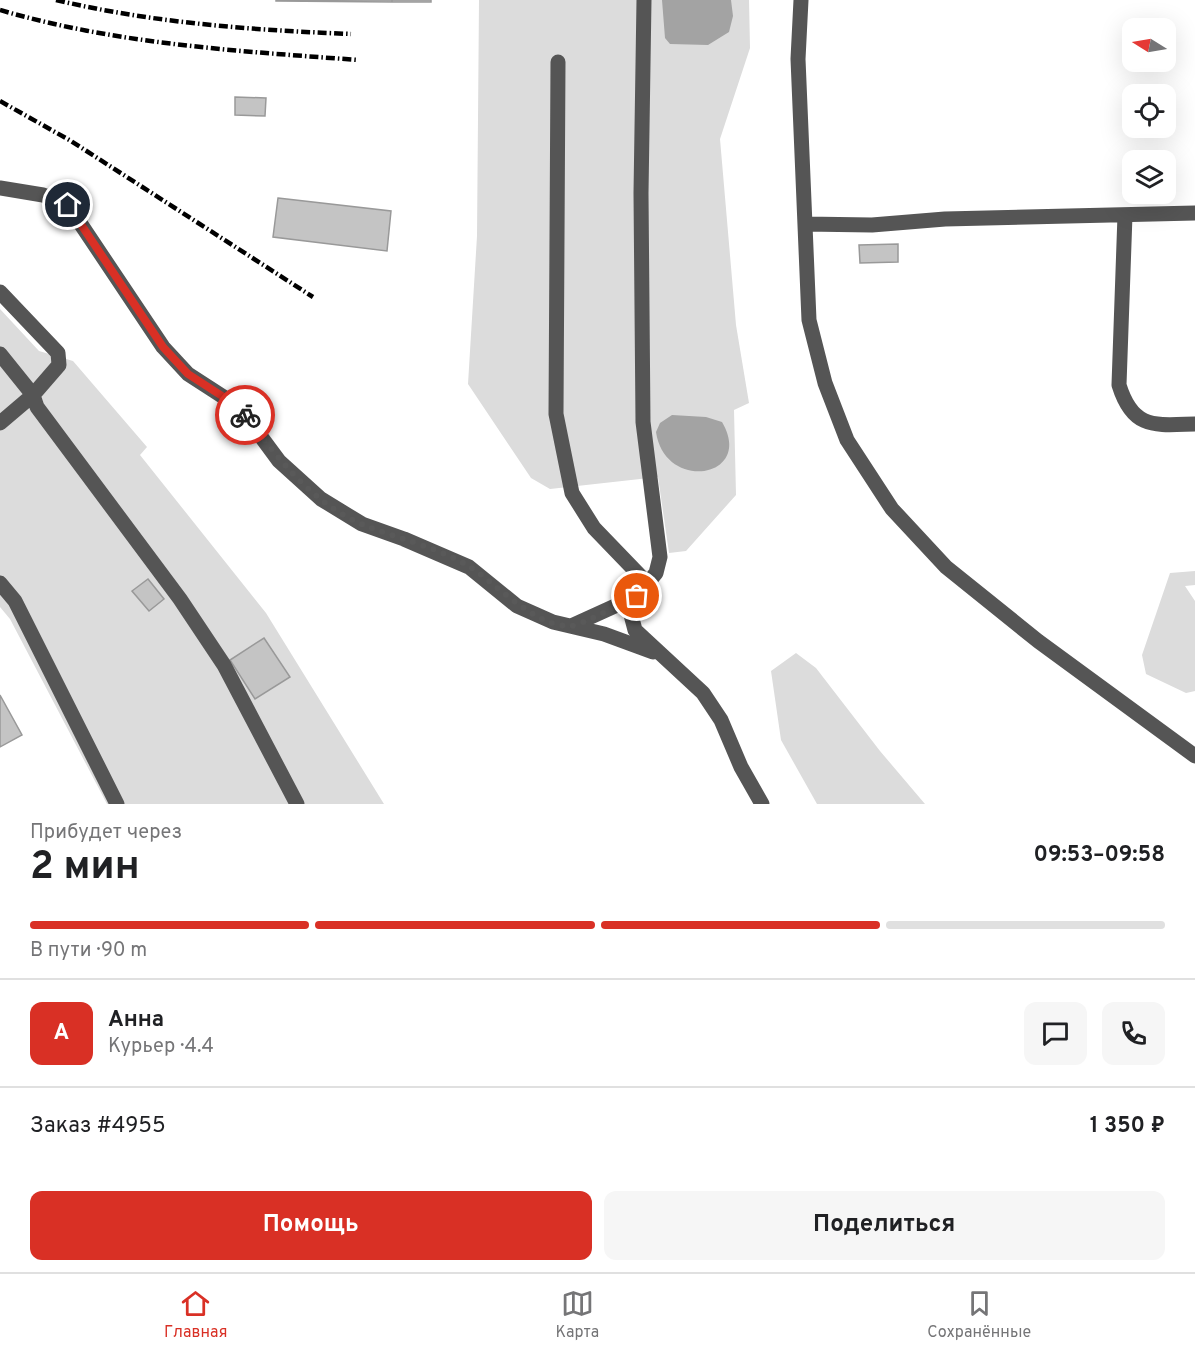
<!DOCTYPE html>
<html lang="ru">
<meta charset="utf-8">
<style>
body{margin:0;font-family:Overpass,sans-serif;background:#f6f6f6;color:#202124;height:100vh;display:flex;flex-direction:column;font-size:22px;white-space:nowrap}
*{box-sizing:border-box;margin:0}
p{font-size:20px;color:#757577}
.icon{flex:none;width:33px;height:33px;fill:none;stroke:currentColor;stroke-width:2;stroke-linecap:round;stroke-linejoin:round}
.map{position:relative;height:804px;overflow:hidden}
.drawer{display:flex;flex-direction:column;background:#fff;flex:1}
.drawer>*{flex:none}
.needle{width:39px;rotate:281deg}
.controls{position:absolute;left:1122px;top:18px;display:grid;gap:12px}
.controls a{display:grid;place-items:center;width:54px;height:54px;border-radius:12px;background:#fff;box-shadow:0 6px 24px #0002;font-size:30px}
.pin{position:absolute;display:grid;place-items:center;width:51px;height:51px;color:#fff;margin:-26px;border:3px solid #fff;border-radius:50%;box-shadow:0 2px 6px #0007}
.courier{position:absolute;display:grid;place-items:center;width:60px;height:60px;margin:-30px;border:4px solid #d93025;border-radius:50%;background:#fff;color:#222;box-shadow:0 2px 8px #0007}
.overview em{font-style:normal;font-weight:700}
.overview div{display:flex;flex-direction:column-reverse}
.overview{display:flex;align-items:center;justify-content:space-between;height:102px;padding:0 30px}
h1{font-size:39px;font-weight:700;line-height:45px}
.bar{display:grid;grid-template-columns:repeat(4,1fr);gap:9px 6px;align-content:center;height:72px;padding:0 30px}
.bar i{height:8px;border-radius:4px;background:#e0e0e0}
.bar .on{background:#d93025}
.bar p{grid-column:span 4}
.line{display:flex;align-items:center;gap:15px;padding:0 30px;border-top:2px solid #e0e0e0}
.line div{flex:1}
.round{display:grid;place-items:center;flex:none;width:63px;height:63px;border-radius:12px;background:#f6f6f6}
.primary-button{display:flex;gap:12px;margin-top:auto;padding:12px 30px}
.primary-button a{flex:1;height:69px;border-radius:12px;background:#d93025;color:#fff;font-size:24px;font-weight:700;line-height:69px;text-align:center}
.primary-button a+a{background:#f6f6f6;color:#202124}
.dock{display:flex;justify-content:space-around;align-items:center;height:84px;border-top:2px solid #e0e0e0;background:#fff;font-size:16px;color:#757577}
.dock a{display:grid;justify-items:center;gap:3px}
.dock .on{color:#d93025}
.map>svg:first-child{display:block}
.green{fill:#dcdcdc}
.water{fill:#a3a3a3}
.building{fill:#c4c4c4;stroke:#999;stroke-width:1.5}
.lines{fill:none;stroke-linecap:round;stroke-linejoin:round}
.minor{stroke:#555;stroke-width:15}
.rail{stroke:#000;stroke-width:4.5;stroke-dasharray:9 3 1.5 3;stroke-linecap:butt}
.done{stroke:#595959;stroke-width:6;stroke-dasharray:0 10.8}
.route{stroke:#d93025;stroke-width:8}
</style>
<div class="map">
<svg width="1195" height="804" viewBox="0 0 1195 804">
<rect width="100%" height="100%" fill="#fff"/>
<!-- green -->
<path class="green" d="M479,0H749L750,48L720,139L736,325L749,403L734,410L736,495L686,551L669,553L658,477L550,489L531,478L468,384L477,236Z
M0,309L39,351L73,361L147,447L140,455L266,613L384,804H107L10,619L0,607Z
M1195,571V585L1185,586L1195,601V691L1186,693L1146,674L1142,655L1170,573Z
M796,653L816,668L880,751L925,804H817L781,740L771,671Z"/>
<!-- water -->
<path class="water" d="M662,0H731L733,16L729,32L708,45L670,44L665,38Z
M672,415L706,417L722,422C755,478 665,493 656,432L660,423Z"/>
<!-- building -->
<path class="building" d="M276,0H392V2L276,1Z
M392,0H431V2H392Z
M235,97L266,98L265,116L235,115Z
M278,198L391,211L387,251L273,237Z
M898,244V262L860,263L859,245Z
M148,579L164,599L149,611L132,591Z
M264,638L290,677L255,699L230,660Z
M0,695L22,735L0,747Z"/>
<g class="lines">
<!-- minor -->
<path class="minor" d="M644,0L641,193L643,422L660,557L656,573L637,596L630,611L635,630L703,693L721,720L741,767L762,804
M801,0L798,59L809,320L825,383L847,440L892,509L946,567L1038,641L1195,756
M558,62L556,414L572,493L594,528L647,583
M0,188L43,195L68,205L163,347L188,374L239,407L279,461L321,499L362,524L404,539L469,567L517,606L553,622L604,634L653,652
M1125,215L1119,385C1133,430 1155,425 1195,424
M805,224L872,225L945,219L1195,213
M0,292L58,353L59,365L33,395L37,407L180,599L224,665L297,804
M0,354L33,395L0,423
M0,583L15,601L117,804
M571,626L637,596"/>
<!-- rail -->
<path class="rail" d="M56,0C153,23 252,30 351,34
M0,10C116,44 237,51 358,60
M0,101L71,141L313,297"/>
</g>
<g class="lines">
<!-- done -->
<path class="done" d="M245,415C277,457 313,505 364,525C398,539 438,547 470,567C497,584 535,627 570,626C581,626 624,602 637,596"/>
<!-- route -->
<path class="route" d="M68,205L163,347L188,374L239,407L245,415"/>
</g>
</svg>
<div class="controls">
<a><svg class="needle" viewBox="-14 -14 28 28"><path d="M0-13l5 13h-10z" fill="#e53935"/><path d="M0 13l5-13h-10z" fill="#757577"/></svg></a>
<a><svg class="icon" aria-label="locate" viewBox="0 0 24 24"><circle cx="12" cy="12" r="6"/><path d="M12 2v4M12 18v4M2 12h4M18 12h4"/></svg></a>
<a><svg class="icon" aria-label="layers" viewBox="0 0 24 24"><path d="M12 4l9 5-9 5-9-5zM3 14l9 5 9-5"/></svg></a>
</div>
<div class="pin" style="left:637px;top:596px;background:#ea580c"><svg class="icon" aria-label="bag" viewBox="0 0 24 24"><path d="M5 8h14l-1 12H6zM9 8a3 3 0 0 1 6 0"/></svg></div>
<div class="pin" style="left:68px;top:205px;background:#1f2937"><svg class="icon" aria-label="home" viewBox="0 0 24 24"><path d="M3 11l9-7 9 7M6 9v11h12V9"/></svg></div>
<div class="courier" style="left:245px;top:415px"><svg class="icon" aria-label="bike" viewBox="0 0 24 24"><circle cx="6" cy="16" r="4"/><circle cx="18" cy="16" r="4"/><path d="M6 16l4-8h5l3 8M10 8l3 8H6M13 5h3"/></svg></div>
</div>
<section class="drawer">
<div class="overview"><div><h1>2 мин</h1><p>Прибудет через</p></div><em>09:53–09:58</em></div>
<div class="bar"><i class="on"></i><i class="on"></i><i class="on"></i><i></i><p>В пути · 90 m</p></div>
<div class="line" style="height:108px"><b class="round" style="background:#d93025;color:#fff">А</b><div><b>Анна</b><p>Курьер · 4.4</p></div><a class="round"><svg class="icon" aria-label="chat" viewBox="0 0 24 24"><path d="M4 5h16v11H9l-5 4z"/></svg></a><a class="round"><svg class="icon" aria-label="phone" viewBox="0 0 24 24"><path d="M5 4h4l2 5-3 2q2 4 5 5l2-3 5 2v4C11 20 4 13 5 4z"/></svg></a></div>
<div class="line" style="height:78px"><div>Заказ #4955</div><b>1 350 ₽</b></div>
<div class="primary-button"><a>Помощь</a><a>Поделиться</a></div>
</section>
<nav class="dock">
<a class="on"><svg class="icon" aria-label="home" viewBox="0 0 24 24"><path d="M3 11l9-7 9 7M6 9v11h12V9"/></svg>Главная</a>
<a><svg class="icon" aria-label="map" viewBox="0 0 24 24"><path d="M3 6l6-2 6 2 6-2v14l-6 2-6-2-6 2zM9 4v14M15 6v14"/></svg>Карта</a>
<a><svg class="icon" aria-label="saved" viewBox="0 0 24 24"><path d="M7 4h10v16l-5-4-5 4z"/></svg>Сохранённые</a>
</nav>
